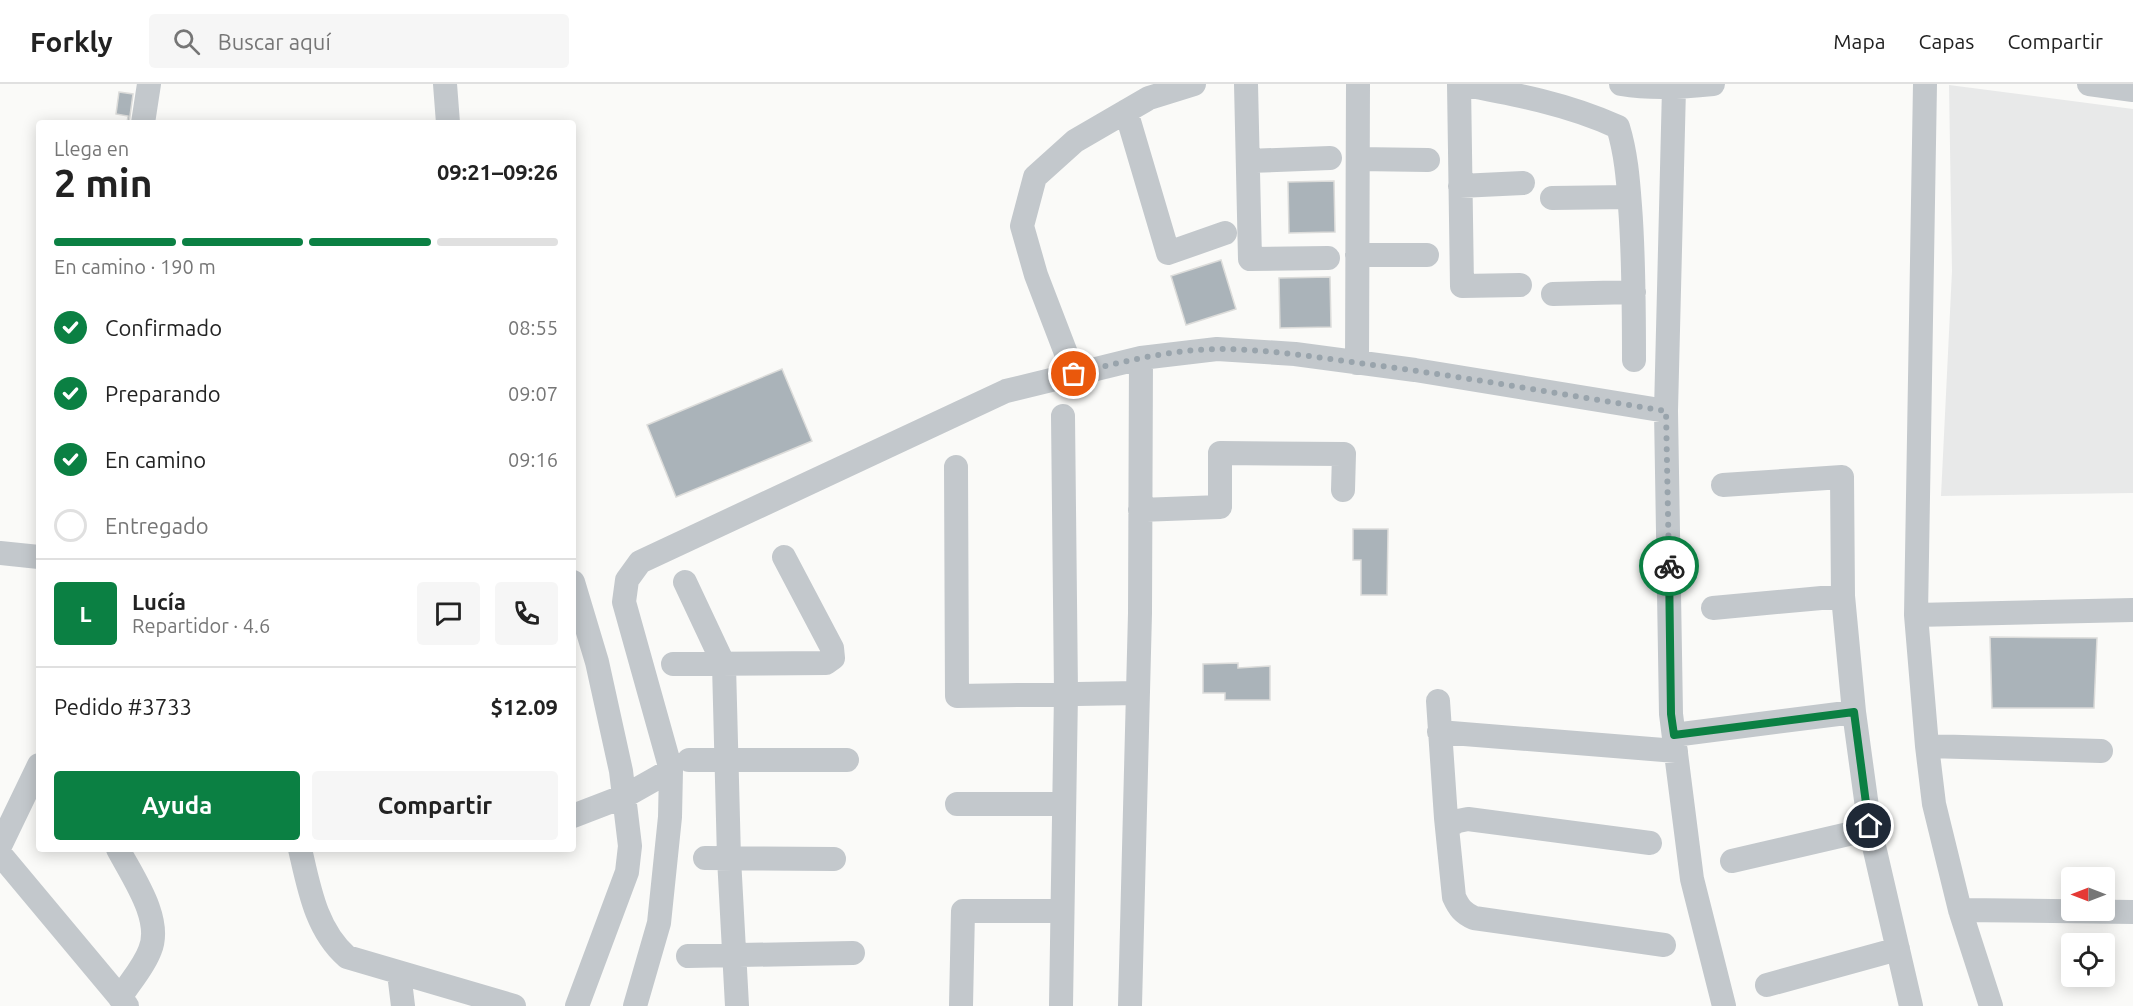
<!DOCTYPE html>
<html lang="es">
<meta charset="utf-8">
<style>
body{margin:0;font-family:Ubuntu,sans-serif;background:#f6f6f6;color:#222;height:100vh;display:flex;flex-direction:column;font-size:22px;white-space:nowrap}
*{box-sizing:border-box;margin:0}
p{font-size:20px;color:#767676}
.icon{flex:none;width:33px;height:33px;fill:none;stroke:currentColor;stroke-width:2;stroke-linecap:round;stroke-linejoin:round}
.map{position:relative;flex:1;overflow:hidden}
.side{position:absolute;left:36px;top:36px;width:540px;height:732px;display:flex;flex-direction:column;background:#fff;border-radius:6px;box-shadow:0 3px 15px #0003}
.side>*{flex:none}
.needle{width:39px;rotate:270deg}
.tools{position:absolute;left:2061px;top:783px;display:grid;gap:12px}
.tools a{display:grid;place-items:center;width:54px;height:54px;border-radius:6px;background:#fff;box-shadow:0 3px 15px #0003;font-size:30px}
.pin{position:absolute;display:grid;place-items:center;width:51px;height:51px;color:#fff;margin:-26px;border:3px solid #fff;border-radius:50%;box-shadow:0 2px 6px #0007}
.courier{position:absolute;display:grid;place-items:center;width:60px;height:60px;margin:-30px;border:4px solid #0b8043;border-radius:50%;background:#fff;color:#222;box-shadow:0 2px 8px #0007}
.overview em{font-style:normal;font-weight:700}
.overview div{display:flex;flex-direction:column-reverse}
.overview{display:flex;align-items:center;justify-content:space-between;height:102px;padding:0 18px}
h1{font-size:39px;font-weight:700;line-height:45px}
.bar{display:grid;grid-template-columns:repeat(4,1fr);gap:9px 6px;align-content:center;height:72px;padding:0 18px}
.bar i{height:8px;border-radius:4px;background:#e0e0e0}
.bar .active{background:#0b8043}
.bar p{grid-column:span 4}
.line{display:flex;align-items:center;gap:15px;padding:0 18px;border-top:2px solid #e0e0e0}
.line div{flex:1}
.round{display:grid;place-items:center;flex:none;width:63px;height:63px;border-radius:6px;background:#f6f6f6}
ol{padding:0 18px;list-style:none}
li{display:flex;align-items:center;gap:18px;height:66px}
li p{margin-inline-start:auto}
li .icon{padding:6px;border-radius:50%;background:#0b8043;color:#fff;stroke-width:4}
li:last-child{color:#767676}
li i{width:33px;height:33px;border:3px solid #e0e0e0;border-radius:50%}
.cta{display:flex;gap:12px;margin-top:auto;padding:12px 18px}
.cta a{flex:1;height:69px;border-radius:6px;background:#0b8043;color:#fff;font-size:24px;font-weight:700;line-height:69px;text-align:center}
.cta a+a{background:#f6f6f6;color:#222}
header{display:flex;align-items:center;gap:36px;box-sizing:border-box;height:84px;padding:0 30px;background:#fff;border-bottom:2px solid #e0e0e0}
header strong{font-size:28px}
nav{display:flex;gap:33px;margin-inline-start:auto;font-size:21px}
.search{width:420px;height:54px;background:#f6f6f6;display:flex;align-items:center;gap:15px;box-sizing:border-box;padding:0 21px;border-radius:6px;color:#767676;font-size:22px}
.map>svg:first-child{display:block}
.built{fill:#e8e9e9}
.building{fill:#aab3b9;stroke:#dcdcda;stroke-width:1.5}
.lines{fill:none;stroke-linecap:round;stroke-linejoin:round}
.minor{stroke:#c3c8cc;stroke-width:24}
.done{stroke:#99a4ac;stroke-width:6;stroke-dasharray:0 10.8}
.route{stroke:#0b8043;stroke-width:8}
</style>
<header>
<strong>Forkly</strong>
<div class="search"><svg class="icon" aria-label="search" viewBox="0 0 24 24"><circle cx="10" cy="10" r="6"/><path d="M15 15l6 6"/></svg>Buscar aquí</div>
<nav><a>Mapa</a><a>Capas</a><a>Compartir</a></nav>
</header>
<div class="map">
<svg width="2133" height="922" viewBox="0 0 2133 922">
<rect width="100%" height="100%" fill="#fafaf8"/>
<!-- built -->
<path class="built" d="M1949,1L2133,25V409L1941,412L1952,187Z"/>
<!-- building -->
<path class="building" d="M119,8L133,10L129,39H127L128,32L116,30Z
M1334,97L1335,148L1289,149L1288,98Z
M1221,176L1236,225L1186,241L1171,192Z
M1330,193L1331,243L1280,244L1279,194Z
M782,285L812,357L676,413L647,341Z
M1353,445H1388L1387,511H1361V476H1353Z
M1990,553L2097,554L2094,624H1992Z
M1238,579V584L1270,582V616H1225V609H1203V580Z"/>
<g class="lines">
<!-- minor -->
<path class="minor" d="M445,0L448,39
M1246,0L1250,175L1328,174
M1459,0L1462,202L1520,201
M1460,0C1514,10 1568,20 1618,43C1626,69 1628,95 1630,122C1634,173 1634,224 1634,276
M1621,0C1652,5 1681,3 1713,0
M1925,0L1916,531L1927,662L1934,720L1960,826L1991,922
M2089,0L2133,6
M1674,4L1666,327L1671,630L1692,795L1724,922
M1126,27L1168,169L1225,149
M143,39L149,0
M1358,75L1428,76
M1248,77L1330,74
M1460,102L1523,99
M1552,114L1629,113
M1357,171H1427
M1553,210L1634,208
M1357,279L1358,0
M1074,290L1036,191L1022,142L1035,93L1075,57L1149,14L1194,0
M956,383L957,612L1138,609
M1723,401L1842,393L1843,512L1854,628
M1140,426L1220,423V369L1344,370L1343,406
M0,469L39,473
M573,498L597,578L621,687L630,762L627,788L577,922
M685,498L724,581L729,774L737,922
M1713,524L1843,512
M1916,531L2133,526
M673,580L826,579L833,574L832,564L784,473
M1438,617L1446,734L1454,813C1459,824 1463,829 1474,834L1664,861
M1439,648L1676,667
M1674,651L1854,628L1870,745L1911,922
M1927,662L2101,667
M689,676H847
M957,720H1063
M573,732L625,712L671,686
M1447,743L1458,737L1468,735L1650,759
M0,762L39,681
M118,765C132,792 163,835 150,866C144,883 129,899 120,914
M300,765C309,804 316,846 347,873L514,922
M0,770L127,922
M705,774L834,775
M1732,777L1870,745
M1960,826L2133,828
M688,872L853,869
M399,889L403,922
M1767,901L1898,865
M635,922L659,839L670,733L671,686L624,518L627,496L640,478L1006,307L1141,274L1217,265L1295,270L1415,286L1666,327
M961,922L963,827H1062
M1061,922L1066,609L1063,332
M1130,922L1140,529L1141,274"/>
</g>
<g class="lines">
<!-- done -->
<path class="done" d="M1074,290C1121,278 1168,266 1217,265C1266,265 1317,273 1366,280C1466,293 1566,311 1666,327L1669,482"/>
<!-- route -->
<path class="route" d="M1669,482L1671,630L1674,651L1854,628L1869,742"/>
</g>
</svg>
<div class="tools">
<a><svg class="needle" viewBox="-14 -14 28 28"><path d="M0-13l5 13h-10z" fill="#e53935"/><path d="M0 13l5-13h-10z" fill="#767676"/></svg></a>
<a><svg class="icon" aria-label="locate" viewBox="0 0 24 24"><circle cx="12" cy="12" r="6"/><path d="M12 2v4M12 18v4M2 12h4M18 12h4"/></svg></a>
</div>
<div class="pin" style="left:1074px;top:290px;background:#ea580c"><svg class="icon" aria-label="bag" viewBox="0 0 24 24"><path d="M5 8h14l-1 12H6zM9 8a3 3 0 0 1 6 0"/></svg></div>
<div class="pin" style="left:1869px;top:742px;background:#1f2937"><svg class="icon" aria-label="home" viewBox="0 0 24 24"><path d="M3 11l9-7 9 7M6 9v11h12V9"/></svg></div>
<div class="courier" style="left:1669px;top:482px"><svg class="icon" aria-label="bike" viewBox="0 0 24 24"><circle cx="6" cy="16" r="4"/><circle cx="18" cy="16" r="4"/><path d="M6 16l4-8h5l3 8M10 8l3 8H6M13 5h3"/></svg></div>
<section class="side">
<div class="overview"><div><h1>2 min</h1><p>Llega en</p></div><em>09:21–09:26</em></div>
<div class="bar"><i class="active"></i><i class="active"></i><i class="active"></i><i></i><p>En camino · 190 m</p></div>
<ol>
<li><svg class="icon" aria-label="check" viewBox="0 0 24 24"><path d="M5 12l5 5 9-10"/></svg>Confirmado<p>08:55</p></li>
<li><svg class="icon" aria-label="check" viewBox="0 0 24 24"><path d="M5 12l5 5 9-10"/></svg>Preparando<p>09:07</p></li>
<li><svg class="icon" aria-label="check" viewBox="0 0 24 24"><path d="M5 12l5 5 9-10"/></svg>En camino<p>09:16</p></li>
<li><i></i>Entregado</li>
</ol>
<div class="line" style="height:108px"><b class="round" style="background:#0b8043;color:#fff">L</b><div><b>Lucía</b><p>Repartidor · 4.6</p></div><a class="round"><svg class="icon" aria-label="chat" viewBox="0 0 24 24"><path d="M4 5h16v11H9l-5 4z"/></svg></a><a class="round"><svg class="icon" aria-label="phone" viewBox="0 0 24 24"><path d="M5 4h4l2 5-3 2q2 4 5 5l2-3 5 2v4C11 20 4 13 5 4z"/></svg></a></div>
<div class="line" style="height:78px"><div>Pedido #3733</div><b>$12.09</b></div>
<div class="cta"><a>Ayuda</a><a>Compartir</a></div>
</section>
</div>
